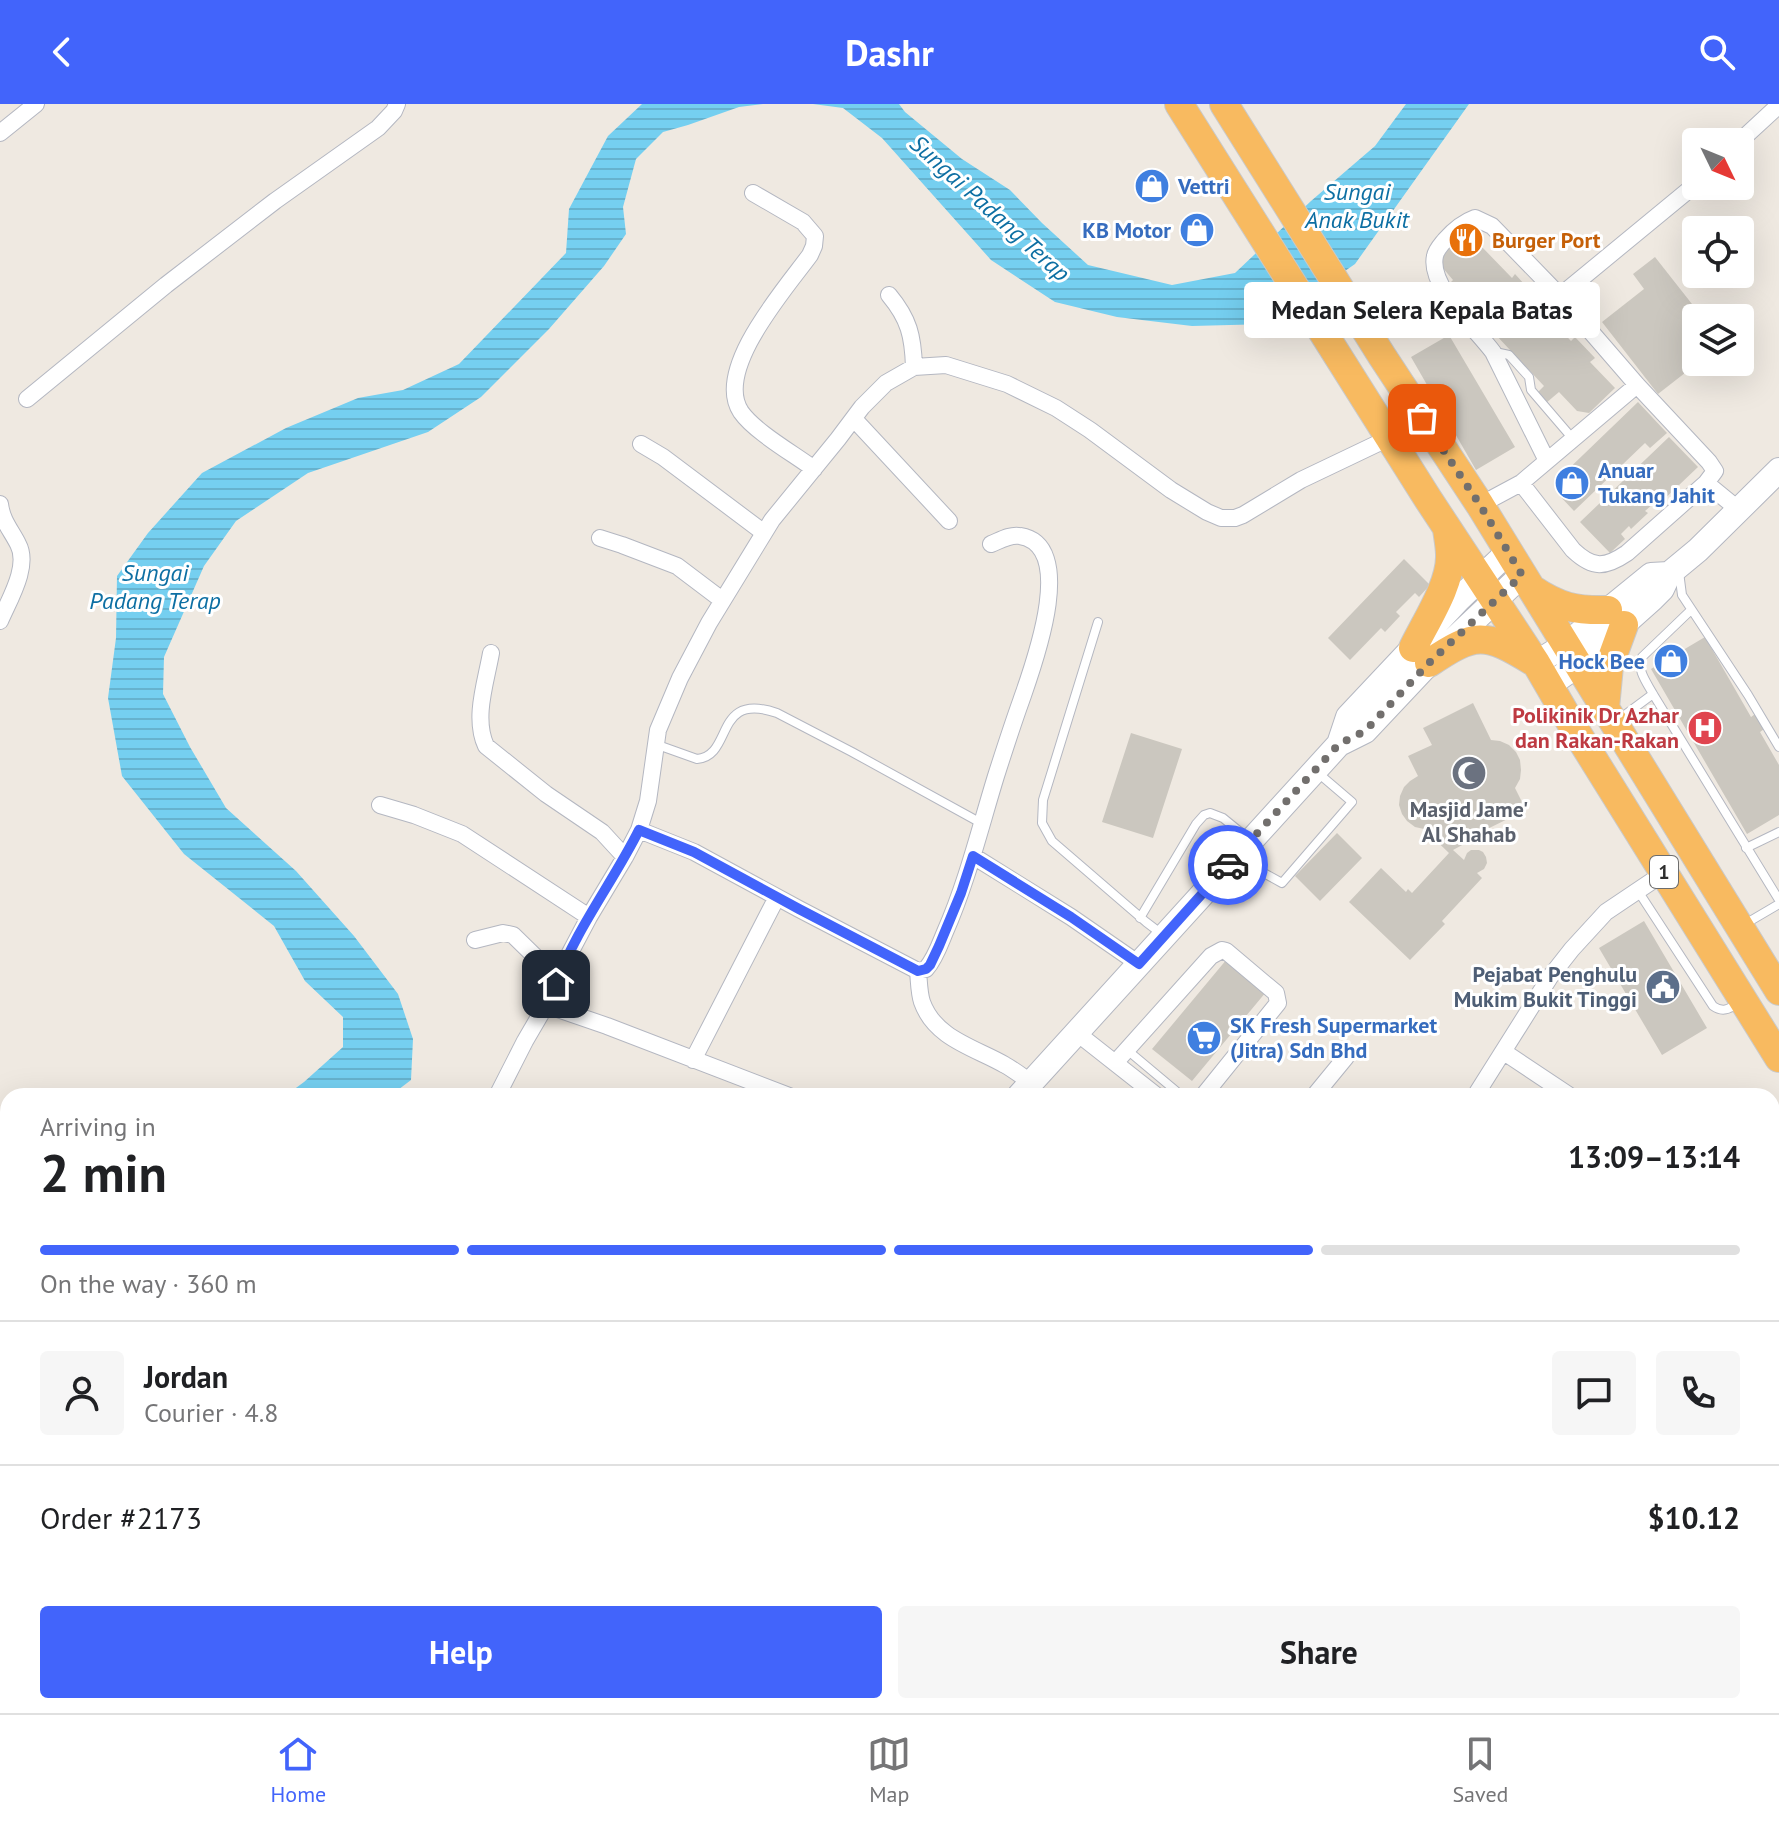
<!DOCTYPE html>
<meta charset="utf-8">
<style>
body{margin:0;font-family:"PT Sans",sans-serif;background:#f6f6f6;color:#202124;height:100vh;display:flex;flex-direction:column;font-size:30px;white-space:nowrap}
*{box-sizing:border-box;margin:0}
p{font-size:26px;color:#757577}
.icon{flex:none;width:44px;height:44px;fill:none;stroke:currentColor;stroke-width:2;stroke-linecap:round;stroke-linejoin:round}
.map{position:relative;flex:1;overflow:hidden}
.panel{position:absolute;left:0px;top:984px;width:1780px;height:626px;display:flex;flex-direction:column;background:#fff;border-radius:24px 24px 0 0;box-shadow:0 8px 32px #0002}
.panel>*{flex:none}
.needle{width:52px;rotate:133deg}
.fabs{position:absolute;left:1682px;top:24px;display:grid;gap:16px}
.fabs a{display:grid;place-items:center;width:72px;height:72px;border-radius:8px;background:#fff;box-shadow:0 8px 32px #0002;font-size:40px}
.pin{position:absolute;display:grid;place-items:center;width:68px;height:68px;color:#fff;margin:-34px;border-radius:16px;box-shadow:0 4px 12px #0006}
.courier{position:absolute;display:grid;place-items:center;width:80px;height:80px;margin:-40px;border:6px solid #4264fb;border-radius:50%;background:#fff;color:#222;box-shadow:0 2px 10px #0007}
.bubble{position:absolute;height:56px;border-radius:8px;background:#fff;box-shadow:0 8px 32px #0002;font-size:26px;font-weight:700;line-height:56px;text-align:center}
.overview em{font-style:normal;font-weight:700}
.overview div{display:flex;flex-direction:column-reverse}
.overview{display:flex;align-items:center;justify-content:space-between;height:136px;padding:0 40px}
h1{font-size:52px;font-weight:700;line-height:60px}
.bar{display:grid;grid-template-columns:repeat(4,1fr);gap:12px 8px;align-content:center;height:96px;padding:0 40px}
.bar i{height:10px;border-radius:6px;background:#e0e0e0}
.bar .selected{background:#4264fb}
.bar p{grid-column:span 4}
.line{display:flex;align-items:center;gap:20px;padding:0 40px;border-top:2px solid #e0e0e0}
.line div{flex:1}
.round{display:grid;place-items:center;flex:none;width:84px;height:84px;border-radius:8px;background:#f6f6f6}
.button{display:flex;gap:16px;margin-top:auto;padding:16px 40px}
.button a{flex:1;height:92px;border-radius:8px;background:#4264fb;color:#fff;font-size:32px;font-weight:700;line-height:92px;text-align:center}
.button a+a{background:#f6f6f6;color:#202124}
header{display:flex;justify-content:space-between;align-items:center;height:104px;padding:0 40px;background:#4264fb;color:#fff;font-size:36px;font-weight:700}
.dock{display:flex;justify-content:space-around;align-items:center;height:112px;border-top:2px solid #e0e0e0;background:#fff;font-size:22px;color:#757577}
.dock a{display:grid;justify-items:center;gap:4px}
.dock .selected{color:#4264fb}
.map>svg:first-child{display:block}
.cemetery{fill:url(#cemetery-stones)}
.water{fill:url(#water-rules)}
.building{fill:#cbc7bf}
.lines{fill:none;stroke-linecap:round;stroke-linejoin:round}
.service-casing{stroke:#b4b7c1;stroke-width:10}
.minor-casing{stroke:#b4b7c1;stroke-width:18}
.secondary-casing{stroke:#b4b7c1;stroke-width:26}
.trunk-casing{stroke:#c9c9c9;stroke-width:30}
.motorway-casing{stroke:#c9c9c9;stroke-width:32}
.service{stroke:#fff;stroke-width:8}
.minor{stroke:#fff;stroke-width:16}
.secondary{stroke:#fff;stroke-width:24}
.trunk{stroke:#f8ba60;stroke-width:28}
.motorway{stroke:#ffa35c;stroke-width:30}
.done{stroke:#726f6d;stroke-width:8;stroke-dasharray:0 14.4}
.route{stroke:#4264fb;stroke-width:10}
.labels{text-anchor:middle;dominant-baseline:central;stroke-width:6;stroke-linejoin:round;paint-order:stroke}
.shield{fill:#fff;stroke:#6d6d6d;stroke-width:2}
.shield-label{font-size:20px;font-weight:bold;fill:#2e2e2e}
.shop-label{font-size:22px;font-weight:bold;fill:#366cbe;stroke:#fff;text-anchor:start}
.food-label{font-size:22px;font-weight:bold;fill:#c56008;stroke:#fff;text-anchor:start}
.health-label{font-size:22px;font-weight:bold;fill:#be3a42;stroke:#fff;text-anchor:end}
.worship-label{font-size:22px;font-weight:bold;fill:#5b616d;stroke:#fff}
.service-label{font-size:22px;font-weight:bold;fill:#4e5e75;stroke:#fff;text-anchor:end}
.water-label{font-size:24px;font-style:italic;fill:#0d6fa3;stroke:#fff}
</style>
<header><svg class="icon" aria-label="back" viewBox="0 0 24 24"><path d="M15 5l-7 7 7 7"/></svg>Dashr<svg class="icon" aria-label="search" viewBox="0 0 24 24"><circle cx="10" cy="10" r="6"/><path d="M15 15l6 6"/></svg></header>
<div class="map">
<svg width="1779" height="1609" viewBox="0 0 1779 1609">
<defs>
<pattern id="cemetery-stones" width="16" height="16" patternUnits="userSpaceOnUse" patternTransform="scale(2)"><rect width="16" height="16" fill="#c8d9b8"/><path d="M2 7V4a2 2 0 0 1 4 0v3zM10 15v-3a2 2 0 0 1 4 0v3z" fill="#acbb9e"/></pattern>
<pattern id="water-rules" width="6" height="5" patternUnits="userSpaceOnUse" patternTransform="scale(2)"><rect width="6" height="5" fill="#75cff0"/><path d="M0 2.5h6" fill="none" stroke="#66b2ce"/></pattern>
</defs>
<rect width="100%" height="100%" fill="#efe9e1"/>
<!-- cemetery -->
<path class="cemetery" d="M48,1602H83L87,1609H43Z"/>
<!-- water -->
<path class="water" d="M642,0H763L739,3L688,21L663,28L636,55L623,103L626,130L604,162L549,225L481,293L428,328L308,369L236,417L204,462L164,553L163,590L190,643L226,704L296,767L354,832L398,890L413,935L411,976L390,992H285L304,978L343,943V913L305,877L274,822L184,750L122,672L108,594L116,534L117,472L148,429L202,369L286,324L358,294L403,286L459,260L566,149L569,105L608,32Z
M813,0H899L905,8L962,55L1010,86L1042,119L1088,161L1172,181L1235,169L1311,97L1375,42L1406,0H1469L1355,160L1269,220L1192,222L1117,213L1055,198L991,156L882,34L843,4Z
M0,1072H8V1117L0,1118Z"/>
<!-- building -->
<path class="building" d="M1467,127L1476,136L1478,133L1483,139L1481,141L1482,143L1512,174L1515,170L1525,181L1521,185L1531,195L1535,191L1545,202L1541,205L1571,237L1575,233L1595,254L1590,258L1615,284L1589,309L1577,307L1559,288L1546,299L1537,289L1544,282L1495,230L1500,225L1490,215L1485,218L1449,180L1453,176L1442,163V150Z
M1655,153L1703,214H1696V245L1693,247L1696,251V258H1699L1658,290L1602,218L1644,185L1633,170Z
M1449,231L1515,343L1476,366L1411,253Z
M1638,298L1667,329L1650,344L1645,339L1574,407L1557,389L1556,377Z
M1669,333L1698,363L1657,402L1654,399L1645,407L1648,409L1631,425L1629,422L1621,430L1625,435L1610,449L1580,418Z
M1404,455L1430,481L1419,493L1415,489L1396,508L1400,512L1385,528L1381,524L1350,556L1328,534Z
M1705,533L1751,613L1758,608L1767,623L1760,628L1779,661V711L1747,730L1651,565Z
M1473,599L1491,636L1500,637L1509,641L1516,648L1520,656L1521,666L1520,675L1515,684L1526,706L1475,731L1477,733L1453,746L1464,756L1467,749L1471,746H1479L1483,748L1486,753L1487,759L1484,765L1477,769L1482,774L1442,817L1445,820L1410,856L1349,798L1381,764L1406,788L1408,785L1412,789L1449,749L1424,725L1415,723L1407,717L1402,710L1399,701L1400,692L1404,683L1410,677L1418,672L1408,652L1432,641L1423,624Z
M1131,629L1182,645L1153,734L1102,718Z
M1337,729L1362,754L1320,797L1295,772Z
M1644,817L1707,924L1662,951L1599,844Z
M1227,855L1266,888L1192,977L1152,945Z"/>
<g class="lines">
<defs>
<path id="service" d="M1495,248L1509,251L1529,273L1531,286L1573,335
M1679,468L1682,491L1748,591L1779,643
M1691,506L1642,553C1636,565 1647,579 1653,590L1779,796
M1098,518L1043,696L1042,719L1052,737L1146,818L1163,831
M1618,616L1653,590
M655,640L697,655C734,652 713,587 777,609L852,648L981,719
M1746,744L1779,728
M1243,752L1262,768L1282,779L1352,698L1318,669
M1638,787L1713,902C1723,909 1729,905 1739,899
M1140,814L1196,720L1204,711L1210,709L1223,714L1250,736
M1745,820L1779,800
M1126,945L1182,992
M656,1602L665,1609"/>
<path id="minor" d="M0,29L36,0
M1739,38L1779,1
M753,89L803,118L815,132L814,142L810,151C786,184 713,266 741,308C755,328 794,350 814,365
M889,191C909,215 913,232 914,263
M1560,192L1696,80
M27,295L166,181L275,97L378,24L394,7L397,0
M854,315L949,417
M641,340L663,353L763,428
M1521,379L1573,446C1593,465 1605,464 1627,449L1706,379L1715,367L1709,358L1637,281L1560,192L1492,122L1475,114C1464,118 1453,127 1445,136C1441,141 1436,146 1435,152C1428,182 1476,225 1493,248L1547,357
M1706,379L1739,406
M0,400C2,417 11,426 18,440C30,462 9,496 0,517
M1480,401L1521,379L1637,281
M600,434L622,441L677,462L722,496
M491,549C486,578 473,614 486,642L546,690L602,728L625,753
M380,701L414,711L462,730L589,813
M639,726L694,748L799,805L918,867L926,865C935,855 940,840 945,828C967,778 980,724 996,672C1004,647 1012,622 1021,597C1032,565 1079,441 1020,432C1010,430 999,437 991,440
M973,752L1071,813L1139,860
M475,836L503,829L513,831L558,875
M918,867C919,877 919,889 922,898C935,935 976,944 1005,961C1014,966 1023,973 1032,979
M546,901L607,922L789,992
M1077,929L1157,992
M1504,948L1570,992
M693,956L777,793
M1115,959L1211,852L1222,846L1226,847L1276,889L1278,899L1203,992
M497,992L525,937L546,901L562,864L589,813L625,753L639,726L648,697L658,626L680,574L709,519L772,416L838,335L862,303L886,279L914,263L946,261L1007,280L1056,304L1090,326L1171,386L1207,408L1221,414H1235L1243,411L1301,376L1389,334
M1314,992L1346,953
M1475,992L1550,873L1572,845L1606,808L1664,769
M613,1602L617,1609
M1311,1602L1324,1607L1337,1602
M1559,1602L1566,1609
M1210,1609L1217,1602
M1626,1609L1630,1602"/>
<path id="secondary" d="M1536,559L1565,541L1651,471L1669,470
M1549,581L1578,561L1652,495L1662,485L1669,470L1698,446L1779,366
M1339,640L1348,613L1459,495L1508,448
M1019,992L1339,640L1365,627L1429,559L1522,471
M475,1609L481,1602"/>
<path id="trunk" d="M1179,0L1428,395L1536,559L1572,621L1779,954
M1224,0L1382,252L1480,401L1779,887
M1532,485C1559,503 1576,507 1608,506
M1413,544C1426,517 1451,480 1450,451C1450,442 1448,433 1447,425
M1429,559C1475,528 1485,528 1532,557
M1605,604L1609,562L1624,521"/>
<path id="motorway" d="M0,1292L8,1309
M0,1370L8,1387
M107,1602L111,1609
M147,1602L151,1609
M522,1602L528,1609
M552,1602L557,1609"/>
</defs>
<!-- service casing -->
<use href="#service" class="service-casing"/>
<!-- minor casing -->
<use href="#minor" class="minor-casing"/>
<!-- secondary casing -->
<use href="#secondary" class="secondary-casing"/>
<!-- trunk casing -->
<use href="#trunk" class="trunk-casing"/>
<!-- motorway casing -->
<use href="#motorway" class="motorway-casing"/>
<!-- service -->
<use href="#service" class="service"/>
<!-- minor -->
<use href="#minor" class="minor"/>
<!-- secondary -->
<use href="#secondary" class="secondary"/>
<!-- trunk -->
<use href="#trunk" class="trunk"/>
<!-- motorway -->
<use href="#motorway" class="motorway"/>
</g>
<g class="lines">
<!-- done -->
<path class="done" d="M1228,761L1339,640L1365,627L1429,559L1522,471L1480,401L1422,314"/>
<!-- route -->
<path class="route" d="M556,880C576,825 613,778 639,726L694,748L799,805L918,867L926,865L930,861L939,842L961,789L973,752L1071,813L1139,860L1228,761"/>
</g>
<!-- icons -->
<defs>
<symbol id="shop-disc" viewBox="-11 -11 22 22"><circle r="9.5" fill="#3f7fe0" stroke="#fff"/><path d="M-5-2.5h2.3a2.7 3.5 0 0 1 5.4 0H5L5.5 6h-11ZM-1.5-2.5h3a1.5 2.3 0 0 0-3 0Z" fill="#fff"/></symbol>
<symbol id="restaurant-disc" viewBox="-11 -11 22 22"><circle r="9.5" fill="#e8710a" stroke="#fff"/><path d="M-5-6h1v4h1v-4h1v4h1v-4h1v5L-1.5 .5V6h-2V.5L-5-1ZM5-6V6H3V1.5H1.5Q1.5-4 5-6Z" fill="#fff"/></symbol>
<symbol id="hospital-disc" viewBox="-11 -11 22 22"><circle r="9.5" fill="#e0444e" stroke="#fff"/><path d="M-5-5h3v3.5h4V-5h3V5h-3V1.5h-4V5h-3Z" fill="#fff"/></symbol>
<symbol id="mosque-disc" viewBox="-11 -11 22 22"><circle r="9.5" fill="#6b7280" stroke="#fff"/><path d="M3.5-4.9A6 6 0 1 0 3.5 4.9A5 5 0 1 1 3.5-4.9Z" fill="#fff"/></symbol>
<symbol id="civic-disc" viewBox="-11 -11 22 22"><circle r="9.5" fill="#5c6f8a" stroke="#fff"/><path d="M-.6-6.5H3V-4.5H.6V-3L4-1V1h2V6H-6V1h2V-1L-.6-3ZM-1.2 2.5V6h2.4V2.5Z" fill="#fff"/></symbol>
<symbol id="supermarket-disc" viewBox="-11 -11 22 22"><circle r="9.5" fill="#3f7fe0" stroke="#fff"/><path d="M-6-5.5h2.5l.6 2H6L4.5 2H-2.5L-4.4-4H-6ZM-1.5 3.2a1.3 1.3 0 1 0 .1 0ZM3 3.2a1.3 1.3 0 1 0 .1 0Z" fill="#fff"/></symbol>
</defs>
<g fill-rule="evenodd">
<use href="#shop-disc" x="1132" y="62" width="40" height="40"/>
<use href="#shop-disc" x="1177" y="106" width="40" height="40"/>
<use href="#restaurant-disc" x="1446" y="116" width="40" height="40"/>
<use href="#shop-disc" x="1552" y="359" width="40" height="40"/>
<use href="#shop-disc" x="1651" y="537" width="40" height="40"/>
<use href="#hospital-disc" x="1685" y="604" width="40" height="40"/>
<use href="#mosque-disc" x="1449" y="649" width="40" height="40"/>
<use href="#civic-disc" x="1643" y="863" width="40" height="40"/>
<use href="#supermarket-disc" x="1184" y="914" width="40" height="40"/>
</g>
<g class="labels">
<!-- shield labels -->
<rect class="shield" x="1650" y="752" width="28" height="32" rx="6"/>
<g class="shield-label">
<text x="1664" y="768">1</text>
</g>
<!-- shop labels -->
<g class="shop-label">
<text x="1178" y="82">Vettri</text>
<text x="1171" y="126" text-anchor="end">KB Motor</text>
<text x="1598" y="366">Anuar<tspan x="1598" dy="25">Tukang Jahit</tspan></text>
<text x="1645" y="557" text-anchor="end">Hock Bee</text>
<text x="1230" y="921">SK Fresh Supermarket<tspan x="1230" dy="25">(Jitra) Sdn Bhd</tspan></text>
</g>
<!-- food labels -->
<g class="food-label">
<text x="1492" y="136">Burger Port</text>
</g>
<!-- health labels -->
<g class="health-label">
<text x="1679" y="611">Polikinik Dr Azhar<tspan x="1679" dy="25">dan Rakan-Rakan</tspan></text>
</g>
<!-- worship labels -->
<g class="worship-label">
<text x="1469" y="705">Masjid Jame'<tspan x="1469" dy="25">Al Shahab</tspan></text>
</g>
<!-- service labels -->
<g class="service-label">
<text x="1637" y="870">Pejabat Penghulu<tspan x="1637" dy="25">Mukim Bukit Tinggi</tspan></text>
</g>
<!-- water labels -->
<g class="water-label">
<text x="1357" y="87">Sungai<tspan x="1357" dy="28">Anak Bukit</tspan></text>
<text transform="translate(990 104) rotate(42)">Sungai Padang Terap</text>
<text x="155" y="468">Sungai<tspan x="155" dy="28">Padang Terap</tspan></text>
</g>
</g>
</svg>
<div class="fabs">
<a><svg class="needle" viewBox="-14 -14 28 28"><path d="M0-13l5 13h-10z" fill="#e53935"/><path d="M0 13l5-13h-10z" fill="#757577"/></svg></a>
<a><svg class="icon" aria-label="locate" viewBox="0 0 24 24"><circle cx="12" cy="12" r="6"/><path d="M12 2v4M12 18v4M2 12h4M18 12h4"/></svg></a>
<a><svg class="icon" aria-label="layers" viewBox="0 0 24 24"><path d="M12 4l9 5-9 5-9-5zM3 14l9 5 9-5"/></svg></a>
</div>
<div class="pin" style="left:1422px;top:314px;background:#ea580c"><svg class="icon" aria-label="bag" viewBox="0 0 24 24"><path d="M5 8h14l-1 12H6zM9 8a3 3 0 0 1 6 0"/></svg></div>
<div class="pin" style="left:556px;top:880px;background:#1f2937"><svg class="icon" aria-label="home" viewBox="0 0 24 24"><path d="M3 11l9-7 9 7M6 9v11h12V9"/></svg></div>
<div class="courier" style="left:1228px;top:761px"><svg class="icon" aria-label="car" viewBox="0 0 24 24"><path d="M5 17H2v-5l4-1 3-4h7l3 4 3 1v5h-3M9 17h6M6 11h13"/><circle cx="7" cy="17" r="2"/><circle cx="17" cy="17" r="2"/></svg></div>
<div class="bubble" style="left:1244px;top:178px;width:356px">Medan Selera Kepala Batas</div>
<section class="panel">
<div class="overview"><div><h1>2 min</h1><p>Arriving in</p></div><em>13:09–13:14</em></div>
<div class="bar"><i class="selected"></i><i class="selected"></i><i class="selected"></i><i></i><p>On the way · 360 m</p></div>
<div class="line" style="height:144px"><a class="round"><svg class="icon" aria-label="person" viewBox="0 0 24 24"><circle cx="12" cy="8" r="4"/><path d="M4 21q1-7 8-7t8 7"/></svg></a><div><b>Jordan</b><p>Courier · 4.8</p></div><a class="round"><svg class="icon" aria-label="chat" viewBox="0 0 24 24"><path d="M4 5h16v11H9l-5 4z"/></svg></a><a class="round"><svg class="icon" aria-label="phone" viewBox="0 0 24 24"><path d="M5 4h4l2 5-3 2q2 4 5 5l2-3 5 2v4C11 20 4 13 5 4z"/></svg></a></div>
<div class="line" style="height:104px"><div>Order #2173</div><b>$10.12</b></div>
<div class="button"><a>Help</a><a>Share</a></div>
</section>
</div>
<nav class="dock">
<a class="selected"><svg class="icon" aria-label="home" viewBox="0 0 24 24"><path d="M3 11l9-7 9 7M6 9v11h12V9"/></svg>Home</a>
<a><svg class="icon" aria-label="map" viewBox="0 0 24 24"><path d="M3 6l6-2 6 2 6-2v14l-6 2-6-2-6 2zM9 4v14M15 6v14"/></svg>Map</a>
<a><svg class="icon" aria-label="saved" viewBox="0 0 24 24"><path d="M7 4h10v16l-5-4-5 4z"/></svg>Saved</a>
</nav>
